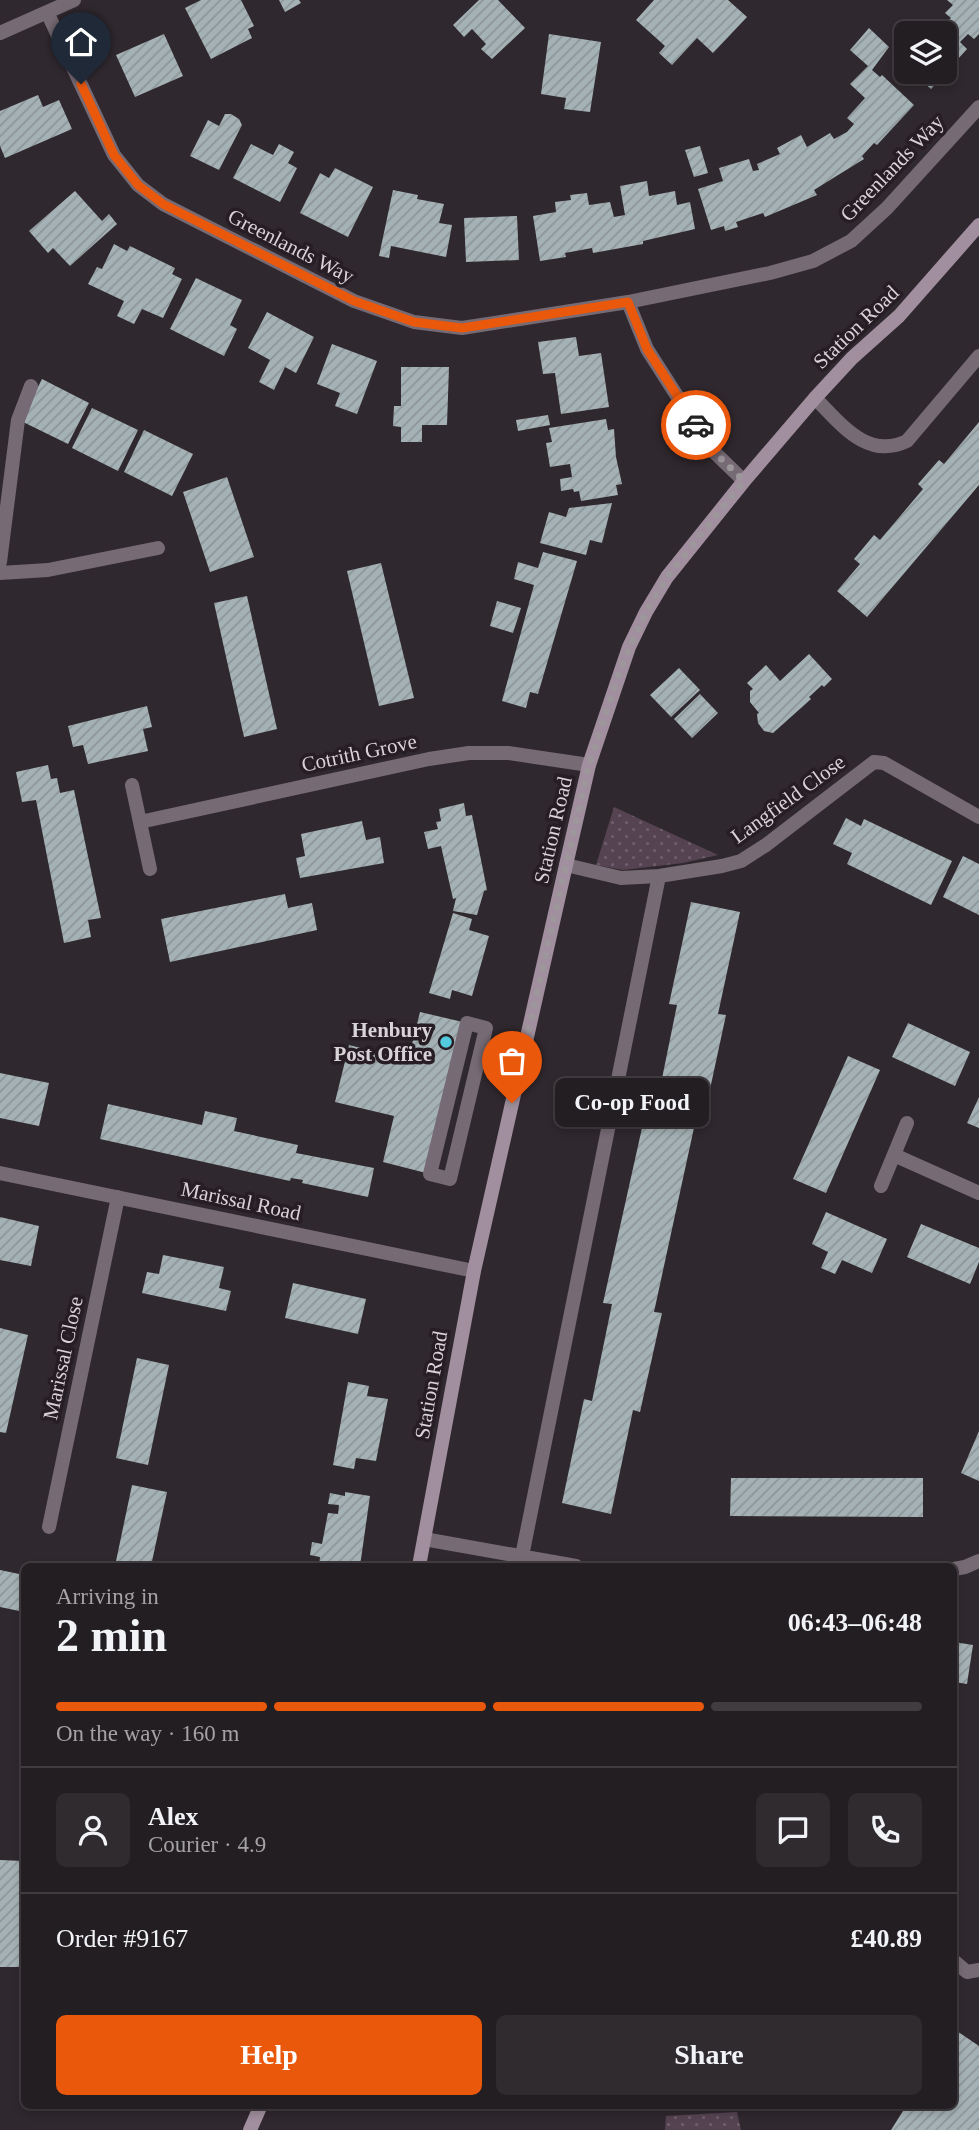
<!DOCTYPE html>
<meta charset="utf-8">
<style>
body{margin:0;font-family:"Times New Roman",serif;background:#2f2b2f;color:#f1f3f6;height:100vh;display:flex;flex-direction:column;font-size:26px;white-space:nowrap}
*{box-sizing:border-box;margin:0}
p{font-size:23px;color:#a3a2a5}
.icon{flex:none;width:38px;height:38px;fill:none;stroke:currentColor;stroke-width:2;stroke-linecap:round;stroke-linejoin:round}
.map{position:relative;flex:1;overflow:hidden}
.drawer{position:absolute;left:21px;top:1563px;width:936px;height:546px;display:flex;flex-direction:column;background:#231e22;border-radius:10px;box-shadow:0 4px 10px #0003,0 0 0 2px #403c40}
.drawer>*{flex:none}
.tools{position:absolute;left:894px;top:21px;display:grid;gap:14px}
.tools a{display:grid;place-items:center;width:63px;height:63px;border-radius:10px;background:#231e22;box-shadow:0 4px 10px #0003,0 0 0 2px #403c40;font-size:35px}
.pin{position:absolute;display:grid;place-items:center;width:60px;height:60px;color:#fff;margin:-72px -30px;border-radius:50% 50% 50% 0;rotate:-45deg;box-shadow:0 0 7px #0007}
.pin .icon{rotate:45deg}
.courier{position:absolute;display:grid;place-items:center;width:70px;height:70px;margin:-35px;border:5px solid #ea580c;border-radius:50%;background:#fff;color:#222;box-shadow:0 2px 9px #0007}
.bubble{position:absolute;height:49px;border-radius:10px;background:#231e22;box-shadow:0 4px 10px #0003,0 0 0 2px #403c40;font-size:23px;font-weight:600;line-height:49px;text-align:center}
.head em{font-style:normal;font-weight:600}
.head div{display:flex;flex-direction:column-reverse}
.head{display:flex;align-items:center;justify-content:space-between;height:119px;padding:0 35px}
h1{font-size:46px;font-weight:600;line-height:52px}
.bar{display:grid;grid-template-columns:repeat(4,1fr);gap:10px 7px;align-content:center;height:84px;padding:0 35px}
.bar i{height:9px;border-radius:5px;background:#403c40}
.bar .current{background:#ea580c}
.bar p{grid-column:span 4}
.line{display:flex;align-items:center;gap:18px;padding:0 35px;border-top:2px solid #403c40}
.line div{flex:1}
.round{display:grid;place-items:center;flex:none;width:74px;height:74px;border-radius:10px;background:#2f2b2f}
.cta{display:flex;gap:14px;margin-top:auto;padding:14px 35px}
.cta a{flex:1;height:80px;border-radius:10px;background:#ea580c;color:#fff;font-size:28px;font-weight:600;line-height:80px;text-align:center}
.cta a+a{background:#2f2b2f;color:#f1f3f6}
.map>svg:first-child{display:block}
.green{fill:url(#green-dots)}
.building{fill:url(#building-hatch)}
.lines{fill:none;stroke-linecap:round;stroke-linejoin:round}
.lane{stroke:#766a74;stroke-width:14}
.street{stroke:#766a74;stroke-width:14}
.secondary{stroke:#a18e9e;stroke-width:14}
.done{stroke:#9d979c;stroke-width:7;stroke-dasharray:0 12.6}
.route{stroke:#ea580c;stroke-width:9}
.poi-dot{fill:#54cade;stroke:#261e24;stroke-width:2.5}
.labels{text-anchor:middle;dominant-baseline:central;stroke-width:7;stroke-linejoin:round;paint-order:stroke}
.street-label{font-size:21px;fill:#d8d3d7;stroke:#261e24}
.poi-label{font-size:21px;font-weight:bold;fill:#d8d3d7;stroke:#261e24;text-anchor:end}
</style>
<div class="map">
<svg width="979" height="2130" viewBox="0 0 979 2130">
<defs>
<pattern id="green-dots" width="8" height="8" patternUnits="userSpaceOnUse" patternTransform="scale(1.75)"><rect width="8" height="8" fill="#564352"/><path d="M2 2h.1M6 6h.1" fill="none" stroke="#6e5d6a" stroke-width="1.8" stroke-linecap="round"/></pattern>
<pattern id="building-hatch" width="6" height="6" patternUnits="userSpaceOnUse" patternTransform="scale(1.75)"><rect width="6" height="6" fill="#a5b2b5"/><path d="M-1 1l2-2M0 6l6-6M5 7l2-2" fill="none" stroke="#8c9598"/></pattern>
</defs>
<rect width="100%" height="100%" fill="#2f282e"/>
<!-- green -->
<path class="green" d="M614,807L718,855L683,863L623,870L596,865Z
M737,2112L741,2130H665L666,2116Z"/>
<!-- building -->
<path class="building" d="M201,0H241L254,26L248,29L252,38L211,59L185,8Z
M279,0H299L301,3L285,12Z
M479,0H498L525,28L492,59L481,49L486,44L472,29L464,37L453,25Z
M654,0H728L747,17L713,53L697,38L672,65L659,53L665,46L636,20Z
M947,0H979V34L974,39L968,34L960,42L967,49L931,89L912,72H945V33H923L934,21L940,27L951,18L945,13L953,5Z
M869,28L889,47L872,70L880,77L882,75L914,105L877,145L874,143L862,156L864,159L814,190L817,195L765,217L763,213L736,222L738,227L725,231L724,226L711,230L698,189L723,181L719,168L749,159L753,171L759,170L757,164L780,154L777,148L801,135L807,147L830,133L834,139L847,132L854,124L847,118L865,98L850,84L868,66L850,50Z
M164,34L183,76L135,97L116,55Z
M549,34L601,42L590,112L564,109L566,98L541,94Z
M38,95L43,107L59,100L72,129L5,158L0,146V111Z
M225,114H231L239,119L242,125L219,170L190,156L208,120L219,126Z
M251,144L273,155L279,144L294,152L288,163L297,168L280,202L233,178Z
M700,146L708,173L694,177L685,150Z
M335,168L373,187L348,237L300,213L320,173L329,178Z
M647,181L649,196L675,191L677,205L690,202L695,229L643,241V244L593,253L592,248L565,253L566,257L540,261L533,216L556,212L555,202L571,200L570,195L587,193L589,205L610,202L614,217L625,215L620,186Z
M393,190L418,195L417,199L444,204L439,223L452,225L446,257L391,246L389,258L379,256Z
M75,191L102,221L109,214L117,224L70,266L53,248L48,253L29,231Z
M517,216L519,260L466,262L464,218Z
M114,244L127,251L130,246L175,268L172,274L182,279L163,318L142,309L134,324L117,316L124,301L88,284L97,267L102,269Z
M196,278L242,300L230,325L237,329L224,356L170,329Z
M267,312L314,337L296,373L285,367L274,390L259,382L270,360L248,348Z
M576,337L579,356L601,353L609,407L561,414L555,373L543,374L538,342Z
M332,344L377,361L357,414L335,406L340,393L317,384Z
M401,367H449L447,425H422V442H401V427L393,426L394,406H401Z
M42,379L89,403L68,444L21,421Z
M92,408L138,430L118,471L72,448Z
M548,415L550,425L518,431L516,420Z
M606,419L608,430L614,429L616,457L622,484L616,485L618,495L581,501L579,491L574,492L573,489L561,491L560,479L572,477L570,464L550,467L546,443L552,442L549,428Z
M979,422V485L867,617L837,591L860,564L854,559L874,535L880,540L923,489L918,484L939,460L944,464Z
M144,430L193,454L172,496L124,472Z
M227,477L254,557L210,572L183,492Z
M612,503L602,543L590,540L586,555L540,543L549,512L566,517L569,508Z
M543,552L577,561L538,694L530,692L526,708L502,701L534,585L514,579L518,562L538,568Z
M381,563L414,698L379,706L347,571Z
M247,596L277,729L244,737L214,603Z
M497,601L521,608L513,633L490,626Z
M809,654L832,679L824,687L822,685L809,697L811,699L773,733L764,731L758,723L757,714L759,713L750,702V691L753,689L747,683L766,665L780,681Z
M679,668L700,690L671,717L650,695Z
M700,694L718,713L692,738L674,719Z
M147,706L152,727L143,729L148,751L88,764L83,745L73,747L68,726Z
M48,765L51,779L57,778L60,793L74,790L101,918L88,920L91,937L64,943L36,800L22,802L16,772Z
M464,803L466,816L472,815L487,890L484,891L477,915L453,911L456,898L453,899L441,846L428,849L424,832L438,829L436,822L441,821L439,809Z
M846,818L861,826L864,819L952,861L931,905L847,864L852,853L833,844Z
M362,821L366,840L380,837L384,863L300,878L296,858L305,856L301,834Z
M963,856L979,864V915L943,897Z
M285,894L288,908L312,903L317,930L170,962L161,919Z
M691,902L740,912L718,1014L726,1015L704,1117L697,1114L654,1312L662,1313L640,1412L633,1410L611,1514L562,1503L584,1399L592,1401L612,1304L603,1303L648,1101L657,1103L677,1005L669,1004Z
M453,913L472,919L469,930L489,936L472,996L452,990L450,999L429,993Z
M420,1012L467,1023L430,1174L383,1162L394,1116L335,1102L349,1045L408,1060Z
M908,1023L970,1052L955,1086L892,1057Z
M848,1056L880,1070L826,1193L793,1179Z
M0,1073L49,1083L39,1126L0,1118Z
M979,1097V1128L967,1123Z
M108,1104L202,1125L205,1111L237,1118L234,1131L298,1145L296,1153L374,1168L368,1197L302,1183L303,1180L291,1178L290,1181L100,1139Z
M826,1212L887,1239L872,1273L842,1260L835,1274L821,1268L828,1252L812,1244Z
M0,1217L39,1226L31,1266L0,1260Z
M921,1224L979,1248V1262L970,1284L907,1257Z
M163,1255L224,1267L219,1288L231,1291L226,1311L142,1293L147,1272L159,1274Z
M293,1283L366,1299L358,1334L285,1318Z
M0,1328L28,1335L6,1433L0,1432Z
M137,1358L169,1365L148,1465L116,1458Z
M348,1382L369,1386L367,1396L388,1399L376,1461L356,1458L354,1469L333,1465Z
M979,1431V1481L961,1473Z
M731,1478H923V1517L730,1516Z
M132,1485L167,1492L151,1566H115Z
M345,1492L370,1496L360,1566H319L320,1557L310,1555L312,1542L322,1544L328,1513L338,1514L339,1505L328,1504L330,1493L345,1496Z
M0,1570L24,1575V1612L0,1607Z
M954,1642L973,1645L967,1684L954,1682Z
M0,1860L24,1861V1967H0Z
M954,2029L979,2046V2130H891L903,2111L894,2105H954Z"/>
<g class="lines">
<!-- lane -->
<path class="lane" d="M954,1961L967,1972L979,1970"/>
<!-- street -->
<path class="street" d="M47,12L114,155L138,185L163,204L354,301L414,322L462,328L628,302L770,273L813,261L851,241L887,208L979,107
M0,33L74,0
M628,302L647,349L711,449L744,481
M815,398C841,424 867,460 907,441L979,356
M0,562L18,420L31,386
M0,573L48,570L158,548
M132,785L150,869
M140,822L429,759L469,753H508L589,765
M566,865L621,878L659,876L722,866L741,861L766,845L874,762L884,763L979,817
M467,1023L486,1028L450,1179L430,1174Z
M894,1155L979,1193
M0,1173L474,1271
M881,1186L907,1123
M49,1527L118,1197
M424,1539L576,1566
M522,1556L659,876
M954,1569L965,1567L979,1561"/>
<!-- secondary -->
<path class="secondary" d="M419,1566L474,1271L566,865L589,765L629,647L646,612L667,577L744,481L815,398L852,358L899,316L979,225
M250,2130L261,2105"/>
</g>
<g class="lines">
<!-- done -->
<path class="done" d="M512,1103L589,765L619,672L646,612L667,577L744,481L711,449L696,425"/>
<!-- route -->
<path class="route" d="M81,84L114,155L138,185L163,204L354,301L414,322L462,328L628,302L647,349L696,425"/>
</g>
<!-- markers -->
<circle class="poi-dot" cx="446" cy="1042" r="7"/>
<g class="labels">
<!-- street labels -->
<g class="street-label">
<text transform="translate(892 168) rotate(-46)">Greenlands Way</text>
<text transform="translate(291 246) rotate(27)">Greenlands Way</text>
<text transform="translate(856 327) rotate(-44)">Station Road</text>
<text transform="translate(359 753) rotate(-12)">Cotrith Grove</text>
<text transform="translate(788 799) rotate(-36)">Langfield Close</text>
<text transform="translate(553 830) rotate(-77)">Station Road</text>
<text transform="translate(241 1201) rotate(12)">Marissal Road</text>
<text transform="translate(63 1358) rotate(-78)">Marissal Close</text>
<text transform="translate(431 1385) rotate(-80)">Station Road</text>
</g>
<!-- poi labels -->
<g class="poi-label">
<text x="432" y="1030">Henbury<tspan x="432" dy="24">Post Office</tspan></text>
</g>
</g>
</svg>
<div class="tools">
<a><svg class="icon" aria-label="layers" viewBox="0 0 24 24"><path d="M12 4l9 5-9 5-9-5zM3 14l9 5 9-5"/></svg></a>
</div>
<div class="pin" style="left:512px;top:1103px;background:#ea580c"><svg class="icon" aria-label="bag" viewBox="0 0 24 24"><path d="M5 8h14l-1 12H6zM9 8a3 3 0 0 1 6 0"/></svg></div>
<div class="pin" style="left:81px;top:84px;background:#1f2937"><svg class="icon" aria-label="home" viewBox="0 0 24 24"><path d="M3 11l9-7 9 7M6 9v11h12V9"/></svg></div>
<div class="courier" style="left:696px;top:425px"><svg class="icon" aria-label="car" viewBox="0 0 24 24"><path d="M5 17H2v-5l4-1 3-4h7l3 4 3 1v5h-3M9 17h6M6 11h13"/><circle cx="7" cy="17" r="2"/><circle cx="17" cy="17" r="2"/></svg></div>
<div class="bubble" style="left:555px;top:1078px;width:154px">Co-op Food</div>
<section class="drawer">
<div class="head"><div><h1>2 min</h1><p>Arriving in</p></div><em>06:43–06:48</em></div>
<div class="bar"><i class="current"></i><i class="current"></i><i class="current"></i><i></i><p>On the way · 160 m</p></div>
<div class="line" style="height:126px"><a class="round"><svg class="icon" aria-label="person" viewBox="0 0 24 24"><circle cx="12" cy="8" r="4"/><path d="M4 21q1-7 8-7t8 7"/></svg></a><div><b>Alex</b><p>Courier · 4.9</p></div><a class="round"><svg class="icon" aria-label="chat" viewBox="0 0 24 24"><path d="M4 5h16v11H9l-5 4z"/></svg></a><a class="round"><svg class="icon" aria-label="phone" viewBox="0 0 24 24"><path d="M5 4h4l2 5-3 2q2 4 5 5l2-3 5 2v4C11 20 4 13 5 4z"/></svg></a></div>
<div class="line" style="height:91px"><div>Order #9167</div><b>£40.89</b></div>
<div class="cta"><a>Help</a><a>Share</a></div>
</section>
</div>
